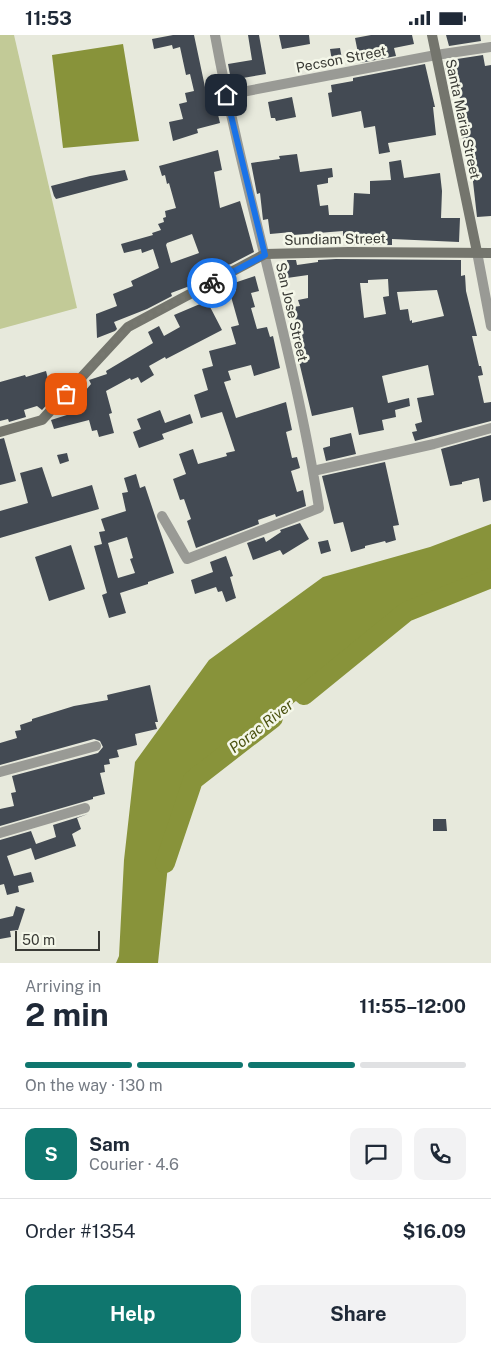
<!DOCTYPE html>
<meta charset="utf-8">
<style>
body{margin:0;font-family:"Public Sans",sans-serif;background:#f2f2f3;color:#1f2937;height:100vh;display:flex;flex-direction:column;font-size:19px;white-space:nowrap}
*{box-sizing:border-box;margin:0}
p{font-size:16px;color:#747a83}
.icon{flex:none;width:28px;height:28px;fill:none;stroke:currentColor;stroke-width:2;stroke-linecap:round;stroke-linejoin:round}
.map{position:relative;height:928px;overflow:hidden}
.panel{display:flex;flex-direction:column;background:#fff;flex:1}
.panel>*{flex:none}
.scale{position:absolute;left:15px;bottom:12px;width:85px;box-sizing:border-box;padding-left:5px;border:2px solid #393a35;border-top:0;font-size:14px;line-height:18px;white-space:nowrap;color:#393a35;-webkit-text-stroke:4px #f4f7e9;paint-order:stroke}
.pin{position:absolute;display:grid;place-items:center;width:42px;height:42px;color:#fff;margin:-21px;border-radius:10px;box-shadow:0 2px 8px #0006}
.courier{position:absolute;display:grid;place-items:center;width:50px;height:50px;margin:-25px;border:4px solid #1a73e8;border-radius:50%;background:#fff;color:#222;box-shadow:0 1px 6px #0007}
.summary em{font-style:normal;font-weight:700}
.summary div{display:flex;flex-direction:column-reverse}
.summary{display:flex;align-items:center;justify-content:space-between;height:85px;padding:0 25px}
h1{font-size:32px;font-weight:700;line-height:38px}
.bar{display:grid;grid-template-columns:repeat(4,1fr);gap:8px 5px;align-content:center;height:60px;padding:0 25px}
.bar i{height:6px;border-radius:4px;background:#e0e1e3}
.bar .current{background:#0f766e}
.bar p{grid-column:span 4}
.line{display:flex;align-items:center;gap:12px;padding:0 25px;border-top:1px solid #e0e1e3}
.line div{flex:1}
.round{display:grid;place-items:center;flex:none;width:52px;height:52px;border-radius:10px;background:#f2f2f3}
.action{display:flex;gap:10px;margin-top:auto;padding:10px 25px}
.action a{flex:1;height:58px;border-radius:10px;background:#0f766e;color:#fff;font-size:20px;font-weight:700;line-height:58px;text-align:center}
.action a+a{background:#f2f2f3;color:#1f2937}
.status{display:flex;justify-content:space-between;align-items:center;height:35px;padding:0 25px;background:#fff;direction:ltr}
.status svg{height:14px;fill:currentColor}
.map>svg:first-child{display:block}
.green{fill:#c2ca97}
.water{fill:#88933a}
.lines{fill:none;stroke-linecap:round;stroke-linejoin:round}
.river{stroke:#88933a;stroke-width:20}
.building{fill:#434a53;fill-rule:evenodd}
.street{stroke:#999a95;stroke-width:10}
.secondary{stroke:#74756d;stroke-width:10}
.done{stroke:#76776f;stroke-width:5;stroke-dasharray:0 9}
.route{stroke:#1a73e8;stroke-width:6}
.labels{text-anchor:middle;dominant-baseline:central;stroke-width:5;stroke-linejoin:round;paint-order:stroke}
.street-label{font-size:14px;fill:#393a35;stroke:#f4f7e9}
.water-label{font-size:15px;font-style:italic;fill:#4b5210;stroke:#f4f7e9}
</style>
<div class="status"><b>11:53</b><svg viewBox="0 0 49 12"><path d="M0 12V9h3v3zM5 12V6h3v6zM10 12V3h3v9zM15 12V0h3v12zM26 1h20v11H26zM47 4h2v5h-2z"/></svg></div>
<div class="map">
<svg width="491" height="928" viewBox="0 0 491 928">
<rect width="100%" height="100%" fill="#e7e9dc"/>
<!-- green -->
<path class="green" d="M0,0H14L77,273L0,294Z"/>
<!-- water -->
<path class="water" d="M123,9L139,106L63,113L52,20Z
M491,489V539L472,545L380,590L321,646L272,685L206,733L179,775L168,830L158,928H116L119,921L124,825L135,727L209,625L323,542L430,512Z"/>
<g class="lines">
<!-- river -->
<path class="river" d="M304,660L406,577L491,543
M165,828L193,745L273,683"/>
</g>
<!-- building -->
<path class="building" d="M173,0H194L205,52L211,50L220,88L197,94L198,98L173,106L169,87L183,84L179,69L187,67L185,58L194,56L190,39L186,40L180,12L173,14L172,10L154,14L152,4Z
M248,0H259L266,39L231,45L228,29L252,25Z
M279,0H309L310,9L282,14Z
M371,0H412L414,9L394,13L396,21L360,28L355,3Z
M446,0H480L481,6L449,11Z
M340,13L342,24L332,26L330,14Z
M483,20L485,31L491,30V181L477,182L471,129L467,130L466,117L457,79L462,78L458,52L450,53L444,26Z
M425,29L435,72H433L436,100L388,108L390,117L379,119L375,91L364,93L361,76L332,82L328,58L332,57L331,50L353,46V43Z
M292,62L296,82L276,86L275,83H271L268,67Z
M218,115L222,135L214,137L220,173L240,166L254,217L231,229L217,234L218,236L195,249L171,258L172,261L147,274L114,287L117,294L115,296L97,303L96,279L117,271L113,259L133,251L131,246L159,233L153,214L142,218L141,214L124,218L121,209L153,200L152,198L161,195L158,189L164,187L163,183L166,182L165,176L176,173L169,148L167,149L165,140L162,141L159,131ZM192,199L199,218L171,228L166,210L167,208Z
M297,119L300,137L332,133L333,142L328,143V148L317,150L320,171L328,170L329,180H353L354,158L370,159V146L391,145L389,127L401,125L404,143L440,138L442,156L441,183H460L459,207L392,204V210H354L355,201H343V196L293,200L292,197L270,199L268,184L263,185L260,158L257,159L251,128L280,124L279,121Z
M125,135L128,145L56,164L54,161L51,151L90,141Z
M336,224L461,225V241L465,240L466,256L477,301H472L479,331H481L483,340L478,341L484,368L491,367V386L415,406L412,397L417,396L415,389L422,387L417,363L434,360L428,330L382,341L388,368L409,363L410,371L395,375L396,382L382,385L384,395L359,400L353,372L312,381L296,314L298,313L294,292L297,291L293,272L300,271L298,265L308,263V240L280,244L279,232L288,231L287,225H296L297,230L318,227V225ZM388,244L389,261L383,262L386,279L364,283L360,248H368V245ZM437,255L444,281L412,288V285L410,286L408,274L400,275L397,257Z
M255,241L259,256L251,258L255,272L251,273L257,294L267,292L270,302L273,301L280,333L254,341L251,330L228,336L231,345L224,347L236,383L286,367L292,395L286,397L292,423L297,422L300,433L291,436L297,457L303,455L306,471L276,482L275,479L258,485L259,489L196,513L187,486L191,484L184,464L180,465L173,444L186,439L179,419L193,414L198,429L227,421L226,418L235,416L222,377L201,383L194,360L208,355L202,334L213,331L209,316L236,309L231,292L239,290L230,258L236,256L234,248Z
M207,266L222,295L166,324L165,322L149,331L154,340L141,348L138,342L131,345L130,343L106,356L112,378L109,379L114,398L99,402L97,395L92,396L89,385L54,394L51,385L70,379L68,371L74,369L91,349L89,345L107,339L106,336L153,308L148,297L159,291L164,301L180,292L174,280Z
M46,336L53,363L42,375L37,371L24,375L26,382L9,387L8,384L0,386V347L25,340L26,342Z
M160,375L165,388L190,379L193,388L162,399L164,404L139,413L133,397L141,394L137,384Z
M351,398L356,419L326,426L323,413L330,411V403Z
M491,400V465L483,467L479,443L462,447V449L450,451L441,414Z
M4,403L16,446L0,450V404Z
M67,418L69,426L60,429L57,420Z
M385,427L399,490L393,491L396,505L386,508L385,506L365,511V513L351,517L343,487L334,489L322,441Z
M42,432L52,462L92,450L99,474L0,503V476L28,468L20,438Z
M136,439L140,453L145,451L174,538L148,547V549L120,558L126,578L109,583L102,560L107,558L94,511L102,509L99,497L105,496L101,484L126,476L122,458L128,457L124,443ZM127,502L133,523L130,524L135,538L118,543L108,508Z
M300,488L309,504L283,520L280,515L253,525L247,508L264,502L266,507L281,497L280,495Z
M328,505L331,516L321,519L318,507Z
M71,510L85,554L49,566L35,522Z
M226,521L233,541L230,542L236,563L226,567L222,556L218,557L216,552L195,559L191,545L213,537L210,527Z
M150,650L158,687H155L157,694L135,699L137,710L117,715L119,722L109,724L110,729L104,730L105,737L100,738L105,759L93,762V764L86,766L0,791V774L14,771L11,758L16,757L12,741L98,718L103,712L100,706L94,704L0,730V708L17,703L15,696L21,695L20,690L32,686V684L74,671L108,665L107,660Z
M88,779L77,783L81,794L72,799L76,811L35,825L31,813L7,821L14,841L31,837L34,847L18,851L19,857L7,860L4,849L0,850V805L31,796L36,809L56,802L53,790Z
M433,784H446L447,796H433Z
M16,871L25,874L18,895L10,896L11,902L0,904V884L13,881Z"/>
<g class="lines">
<!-- street -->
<path class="street" d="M226,60L436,20L491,12
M477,217L491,291
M313,436L434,409L491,393
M162,481L187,524L319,473C294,314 244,159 215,0
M0,737L96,711
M0,798L85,773"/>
<!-- secondary -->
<path class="secondary" d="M432,0L477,217
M0,397L42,385L128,292L265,219L349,217L491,218"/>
</g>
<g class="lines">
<!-- done -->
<path class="done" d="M66,359L128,292L212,248"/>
<!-- route -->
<path class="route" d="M212,248L265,220L226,60"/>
</g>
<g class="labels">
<!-- street labels -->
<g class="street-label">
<text transform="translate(341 24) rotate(-11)">Pecson Street</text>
<text transform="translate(463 84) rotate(78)">Santa Maria Street</text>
<text transform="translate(335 204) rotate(-1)">Sundiam Street</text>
<text transform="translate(292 277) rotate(77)">San Jose Street</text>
</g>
<!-- water labels -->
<g class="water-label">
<text transform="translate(261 691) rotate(-38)">Porac River</text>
</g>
</g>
</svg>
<div class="scale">50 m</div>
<div class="pin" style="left:66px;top:359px;background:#ea580c"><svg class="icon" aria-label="bag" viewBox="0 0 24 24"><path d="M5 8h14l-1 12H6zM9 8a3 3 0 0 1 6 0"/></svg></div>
<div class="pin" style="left:226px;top:60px;background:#1f2937"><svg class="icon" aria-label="home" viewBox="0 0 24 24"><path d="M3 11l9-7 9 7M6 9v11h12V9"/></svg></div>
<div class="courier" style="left:212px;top:248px"><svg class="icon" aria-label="bike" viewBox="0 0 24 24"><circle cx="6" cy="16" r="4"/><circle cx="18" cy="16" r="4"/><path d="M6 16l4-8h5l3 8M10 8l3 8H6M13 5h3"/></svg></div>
</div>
<section class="panel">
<div class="summary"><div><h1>2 min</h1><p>Arriving in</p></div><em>11:55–12:00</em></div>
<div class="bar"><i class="current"></i><i class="current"></i><i class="current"></i><i></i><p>On the way · 130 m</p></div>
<div class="line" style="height:90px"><b class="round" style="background:#0f766e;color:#fff">S</b><div><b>Sam</b><p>Courier · 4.6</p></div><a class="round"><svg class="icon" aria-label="chat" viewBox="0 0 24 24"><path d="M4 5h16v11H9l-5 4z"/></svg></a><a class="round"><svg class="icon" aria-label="phone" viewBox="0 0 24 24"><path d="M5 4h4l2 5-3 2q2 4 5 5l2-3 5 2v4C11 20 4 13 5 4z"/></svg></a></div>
<div class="line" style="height:65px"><div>Order #1354</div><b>$16.09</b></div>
<div class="action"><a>Help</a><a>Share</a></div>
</section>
